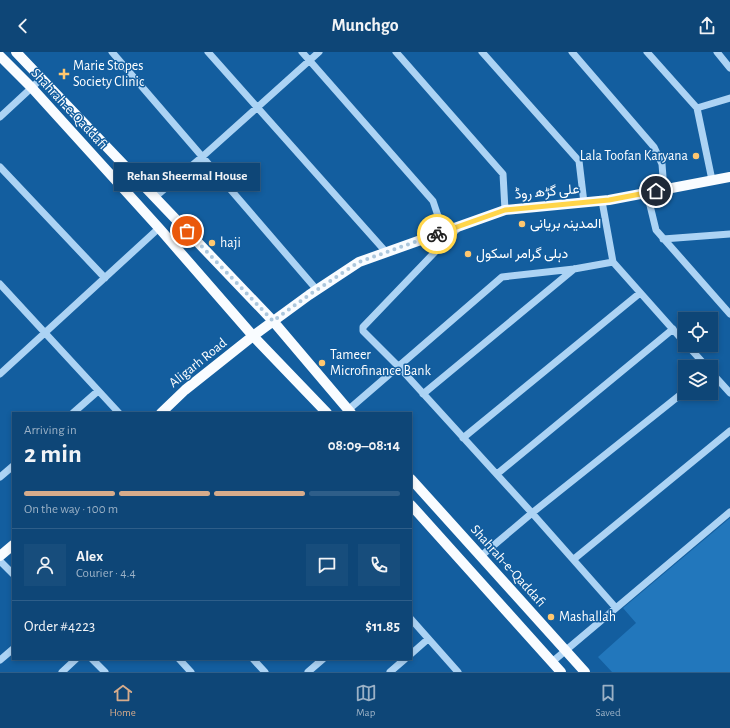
<!DOCTYPE html>
<meta charset="utf-8">
<style>
body{margin:0;font-family:"Alegreya Sans",Vazirmatn,sans-serif;background:#174d7c;color:#f1f3f6;height:100vh;display:flex;flex-direction:column;font-size:15px;white-space:nowrap}
*{box-sizing:border-box;margin:0}
p{font-size:13px;color:#9bb1c6}
.icon{flex:none;width:22px;height:22px;fill:none;stroke:currentColor;stroke-width:2;stroke-linecap:round;stroke-linejoin:round}
.map{position:relative;flex:1;overflow:hidden}
.details{position:absolute;left:12px;top:360px;width:400px;height:248px;display:flex;flex-direction:column;background:#0e4677;border-radius:0px;box-shadow:0 2px 6px #0003,0 0 0 1px #2e5e89}
.details>*{flex:none}
.controls{position:absolute;left:678px;top:260px;display:grid;gap:8px}
.controls a{display:grid;place-items:center;width:40px;height:40px;border-radius:0px;background:#0e4677;box-shadow:0 2px 6px #0003,0 0 0 1px #2e5e89;font-size:20px}
.pin{position:absolute;display:grid;place-items:center;width:34px;height:34px;color:#fff;margin:-17px;border:2px solid #fff;border-radius:50%;box-shadow:0 1px 4px #0007}
.courier{position:absolute;display:grid;place-items:center;width:40px;height:40px;margin:-20px;border:3px solid #ffd54a;border-radius:50%;background:#fff;color:#222;box-shadow:0 1px 5px #0007}
.bubble{position:absolute;height:28px;border-radius:0px;background:#0e4677;box-shadow:0 2px 6px #0003,0 0 0 1px #2e5e89;font-size:13px;font-weight:700;line-height:28px;text-align:center}
.overview em{font-style:normal;font-weight:700}
.overview div{display:flex;flex-direction:column-reverse}
.overview{display:flex;align-items:center;justify-content:space-between;height:68px;padding:0 12px}
h1{font-size:26px;font-weight:700;line-height:30px}
.bar{display:grid;grid-template-columns:repeat(4,1fr);gap:6px 4px;align-content:center;height:48px;padding:0 12px}
.bar i{height:5px;border-radius:3px;background:#2e5e89}
.bar .selected{background:#d6ab8b}
.bar p{grid-column:span 4}
.line{display:flex;align-items:center;gap:10px;padding:0 12px;border-top:1px solid #2e5e89}
.line div{flex:1}
.round{display:grid;place-items:center;flex:none;width:42px;height:42px;border-radius:0px;background:#174d7c}
header{display:flex;justify-content:space-between;align-items:center;height:52px;padding:0 12px;background:#0e4677;font-size:18px;font-weight:700}
.tabs{display:flex;justify-content:space-around;align-items:center;height:56px;border-top:1px solid #2e5e89;background:#0e4677;font-size:11px;color:#9bb1c6}
.tabs a{display:grid;justify-items:center;gap:2px}
.tabs .selected{color:#d6ab8b}
.map>svg:first-child{display:block}
.green{fill:#2277bc}
.lines{fill:none;stroke-linecap:round;stroke-linejoin:round}
.minor{stroke:#acd3f4;stroke-width:7}
.major{stroke:#f9fcff;stroke-width:10}
.done{stroke:#acc7dd;stroke-width:4;stroke-dasharray:0 7.2}
.route{stroke:#ffd54a;stroke-width:5}
.poi-dot{fill:#ffc76f;stroke:#135e9f;stroke-width:1.5}
.labels{text-anchor:middle;dominant-baseline:central;stroke-width:3;stroke-linejoin:round;paint-order:stroke}
.poi-label{font-size:14px;fill:#fff;stroke:#135e9f;text-anchor:start}
.street-label{font-size:14px;fill:#fff;stroke:#135e9f}
</style>
<header><svg class="icon" aria-label="back" viewBox="0 0 24 24"><path d="M15 5l-7 7 7 7"/></svg>Munchgo<svg class="icon" aria-label="share" viewBox="0 0 24 24"><path d="M12 15V3M7 8l5-5 5 5M5 13v7h14v-7"/></svg></header>
<div class="map">
<svg width="730" height="620" viewBox="0 0 730 620">
<rect width="100%" height="100%" fill="#135e9f"/>
<!-- green -->
<path class="green" d="M730,466V620H612L598,605L636,571L623,556Z"/>
<g class="lines">
<!-- minor -->
<path class="minor" d="M112,0L317,238
M208,0L386,200
M302,0L433,149L443,179
M396,0L503,122L505,158
M482,0L579,109L584,151
M572,0L654,95L662,112L664,138
M647,0L697,56L712,128
M717,0L730,16
M697,56L730,46
M0,65L41,27
M0,115L105,226
M647,141L656,178L730,262
M155,145L202,105L319,0
M602,149L613,210L685,291
M457,177L363,275V279L399,315L532,461L616,556
M663,187L730,182
M0,232L119,361
M687,293L707,315
M711,320L730,341
M0,322L159,176
M423,342L574,217
M348,358L502,225L574,217L613,210
M73,361L98,339
M463,386L640,241
M497,422L673,277
M0,425L13,414
M481,504L532,461L685,339
M574,507L730,379
M0,509L13,522
M411,567L458,620
M411,602L428,587
M92,607L105,620
M179,607L191,620
M253,607L265,620
M0,608L13,597
M552,610L730,460
M62,620L76,607
M308,620L323,607
M390,620L405,607"/>
<!-- major -->
<path class="major" d="M16,0L273,269L351,361
M0,4L32,36L159,176L253,284L327,361
M161,361L185,338L253,284L309,243L359,210L505,158L609,148L730,125
M411,427L585,620
M411,453L561,620
M0,504L13,493"/>
</g>
<g class="lines">
<!-- done -->
<path class="done" d="M187,179L273,269L309,243L359,210L437,182"/>
<!-- route -->
<path class="route" d="M437,182L505,158L609,148L656,139"/>
</g>
<!-- markers -->
<g class="poi-dot">
<path d="M62 16h4v4h4v4h-4v4h-4v-4h-4v-4h4z"/>
<circle cx="696" cy="104" r="4"/>
<circle cx="522" cy="172" r="4"/>
<circle cx="212" cy="191" r="4"/>
<circle cx="468" cy="202" r="4"/>
<circle cx="322" cy="311" r="4"/>
<circle cx="551" cy="565" r="4"/>
</g>
<g class="labels">
<!-- poi labels -->
<g class="poi-label">
<text x="73" y="14">Marie Stopes<tspan x="73" dy="16">Society Clinic</tspan></text>
<text x="688" y="104" text-anchor="end">Lala Toofan Karyana</text>
<text x="530" y="172">المدینہ بریانی</text>
<text x="220" y="191">haji</text>
<text x="476" y="202">دہلی گرامر اسکول</text>
<text x="330" y="303">Tameer<tspan x="330" dy="16">Microfinance Bank</tspan></text>
<text x="559" y="565">Mashallah</text>
</g>
<!-- street labels -->
<g class="street-label">
<text transform="translate(69 57) rotate(47)">Shahrah-e-Qaddafi</text>
<text transform="translate(547 140) rotate(-5)">علی گڑھ روڈ</text>
<text transform="translate(198 311) rotate(-39)">Aligarh Road</text>
<text transform="translate(508 514) rotate(48)">Shahrah-e-Qaddafi</text>
</g>
</g>
</svg>
<div class="controls">
<a><svg class="icon" aria-label="locate" viewBox="0 0 24 24"><circle cx="12" cy="12" r="6"/><path d="M12 2v4M12 18v4M2 12h4M18 12h4"/></svg></a>
<a><svg class="icon" aria-label="layers" viewBox="0 0 24 24"><path d="M12 4l9 5-9 5-9-5zM3 14l9 5 9-5"/></svg></a>
</div>
<div class="pin" style="left:187px;top:179px;background:#ea580c"><svg class="icon" aria-label="bag" viewBox="0 0 24 24"><path d="M5 8h14l-1 12H6zM9 8a3 3 0 0 1 6 0"/></svg></div>
<div class="pin" style="left:656px;top:139px;background:#1f2937"><svg class="icon" aria-label="home" viewBox="0 0 24 24"><path d="M3 11l9-7 9 7M6 9v11h12V9"/></svg></div>
<div class="courier" style="left:437px;top:182px"><svg class="icon" aria-label="bike" viewBox="0 0 24 24"><circle cx="6" cy="16" r="4"/><circle cx="18" cy="16" r="4"/><path d="M6 16l4-8h5l3 8M10 8l3 8H6M13 5h3"/></svg></div>
<div class="bubble" style="left:114px;top:111px;width:146px">Rehan Sheermal House</div>
<section class="details">
<div class="overview"><div><h1>2 min</h1><p>Arriving in</p></div><em>08:09–08:14</em></div>
<div class="bar"><i class="selected"></i><i class="selected"></i><i class="selected"></i><i></i><p>On the way · 100 m</p></div>
<div class="line" style="height:72px"><a class="round"><svg class="icon" aria-label="person" viewBox="0 0 24 24"><circle cx="12" cy="8" r="4"/><path d="M4 21q1-7 8-7t8 7"/></svg></a><div><b>Alex</b><p>Courier · 4.4</p></div><a class="round"><svg class="icon" aria-label="chat" viewBox="0 0 24 24"><path d="M4 5h16v11H9l-5 4z"/></svg></a><a class="round"><svg class="icon" aria-label="phone" viewBox="0 0 24 24"><path d="M5 4h4l2 5-3 2q2 4 5 5l2-3 5 2v4C11 20 4 13 5 4z"/></svg></a></div>
<div class="line" style="height:52px"><div>Order #4223</div><b>$11.85</b></div>
</section>
</div>
<nav class="tabs">
<a class="selected"><svg class="icon" aria-label="home" viewBox="0 0 24 24"><path d="M3 11l9-7 9 7M6 9v11h12V9"/></svg>Home</a>
<a><svg class="icon" aria-label="map" viewBox="0 0 24 24"><path d="M3 6l6-2 6 2 6-2v14l-6 2-6-2-6 2zM9 4v14M15 6v14"/></svg>Map</a>
<a><svg class="icon" aria-label="saved" viewBox="0 0 24 24"><path d="M7 4h10v16l-5-4-5 4z"/></svg>Saved</a>
</nav>
